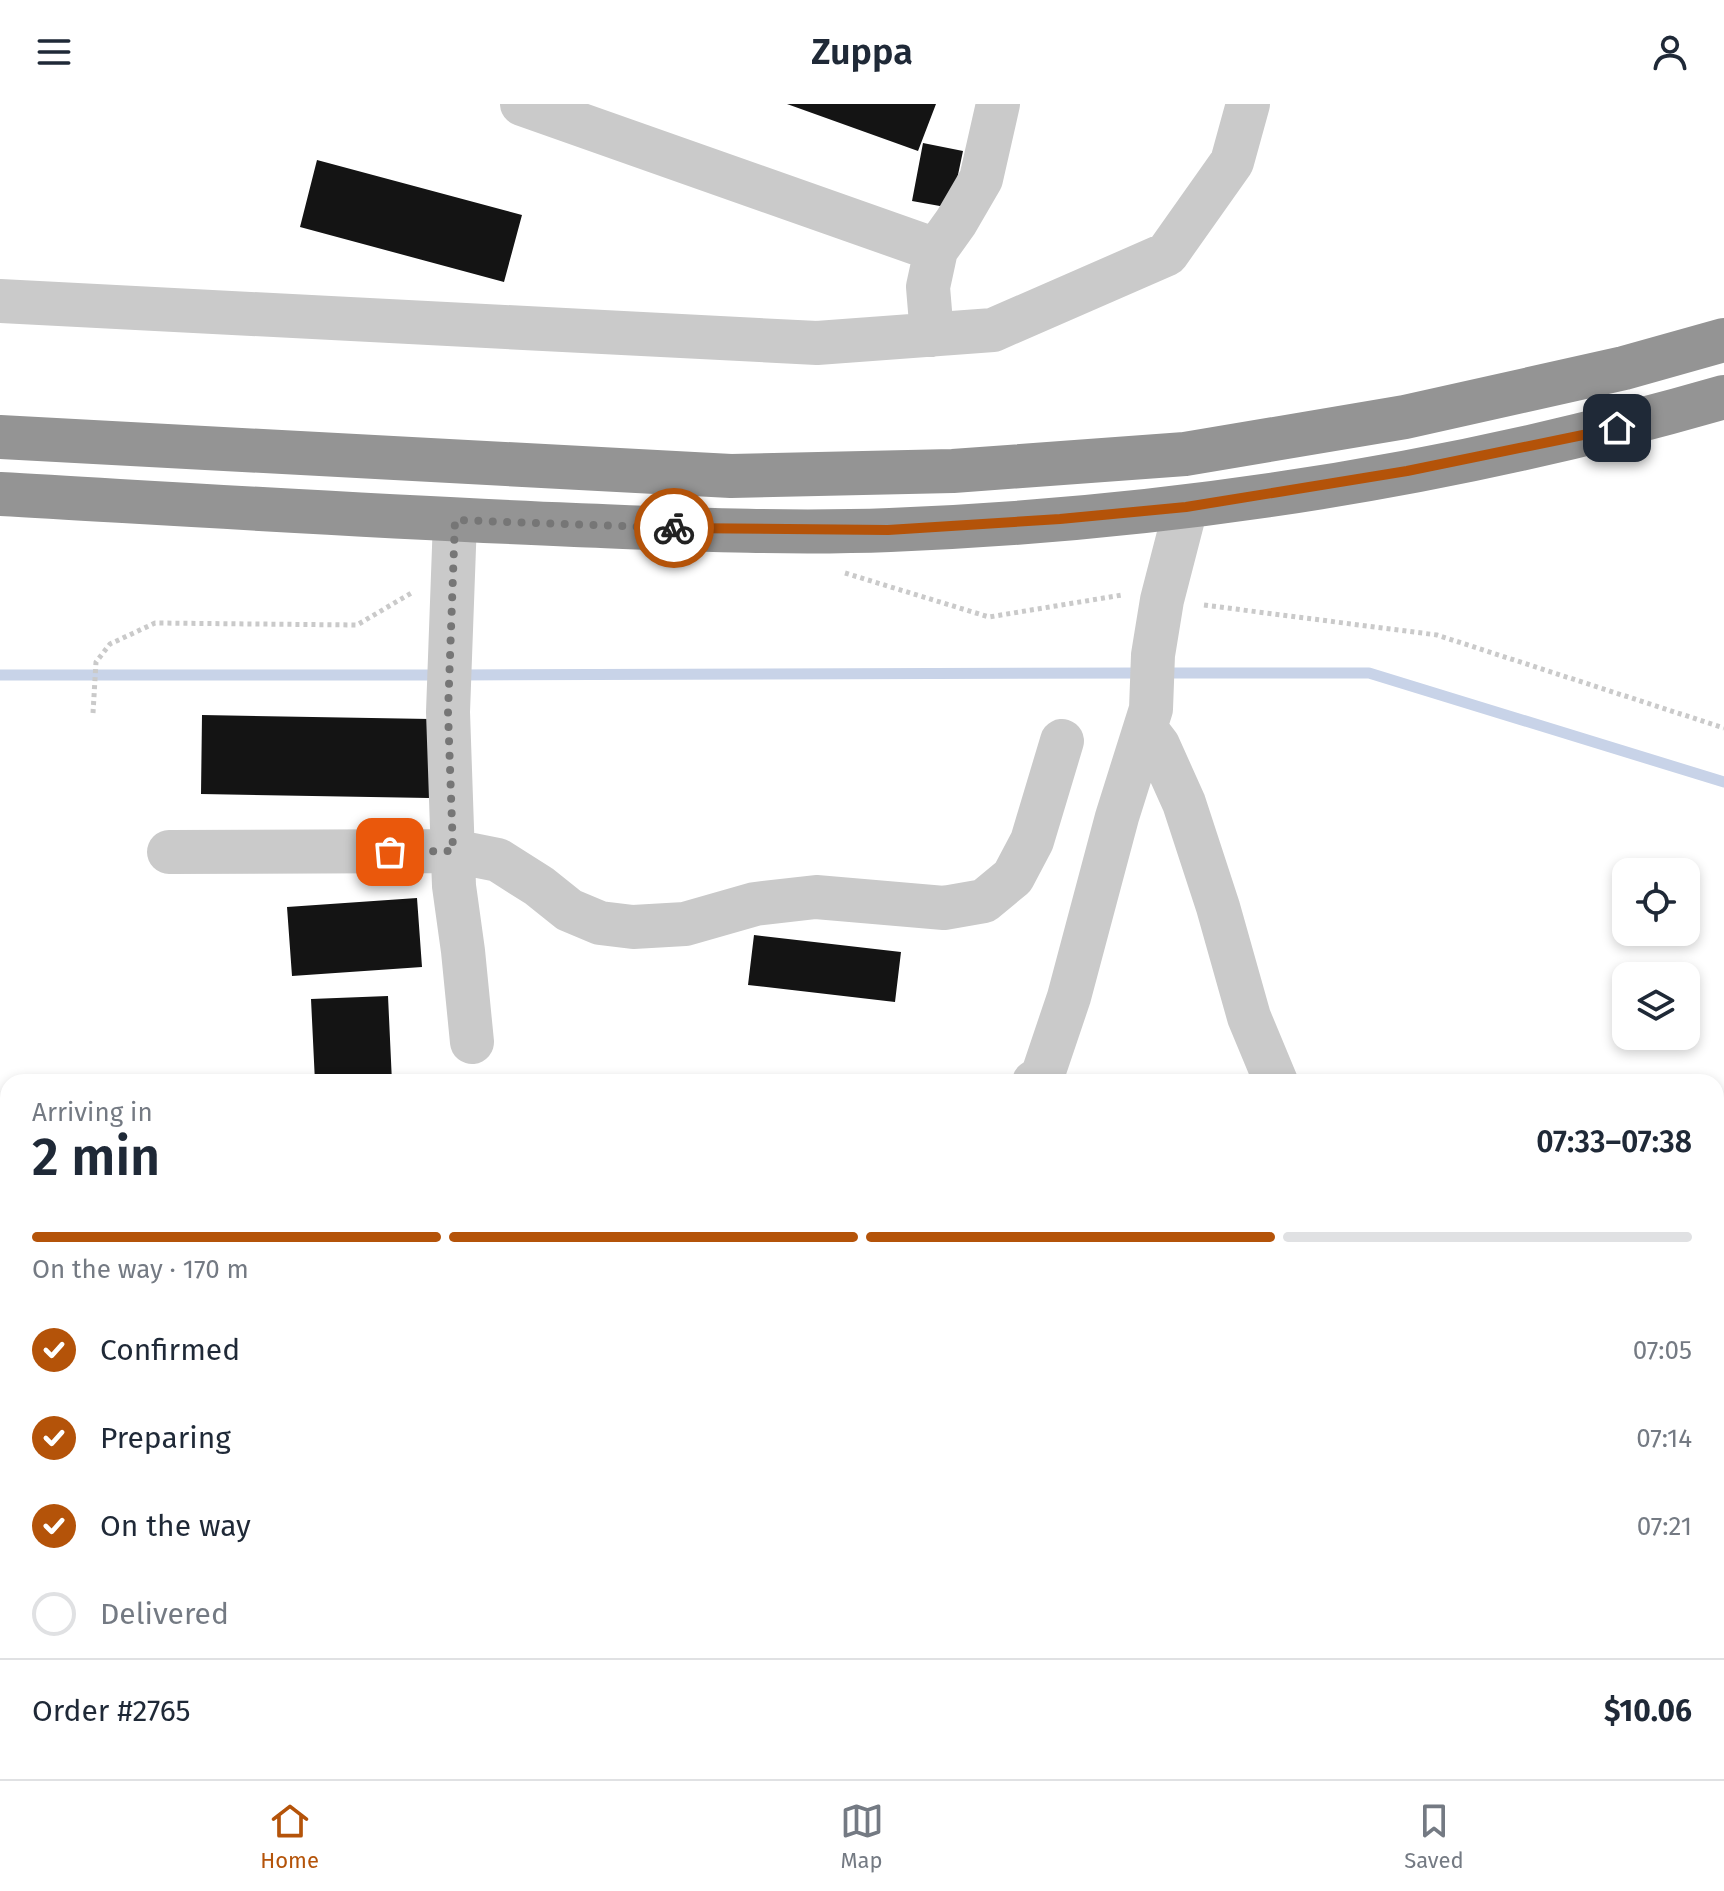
<!DOCTYPE html>
<meta charset="utf-8">
<style>
body{margin:0;font-family:"Fira Sans",sans-serif;background:#f2f2f3;color:#1f2937;height:100vh;display:flex;flex-direction:column;font-size:30px;white-space:nowrap}
*{box-sizing:border-box;margin:0}
p{font-size:26px;color:#747a83}
.icon{flex:none;width:44px;height:44px;fill:none;stroke:currentColor;stroke-width:2;stroke-linecap:round;stroke-linejoin:round}
.map{position:relative;flex:1;overflow:hidden}
.details{position:absolute;left:0px;top:970px;width:1724px;height:706px;display:flex;flex-direction:column;background:#fff;border-radius:24px 24px 0 0;box-shadow:0 4px 12px #0003}
.details>*{flex:none}
.tools{position:absolute;left:1612px;top:754px;display:grid;gap:16px}
.tools a{display:grid;place-items:center;width:88px;height:88px;border-radius:16px;background:#fff;box-shadow:0 4px 12px #0003;font-size:40px}
.pin{position:absolute;display:grid;place-items:center;width:68px;height:68px;color:#fff;margin:-34px;border-radius:16px;box-shadow:0 4px 12px #0006}
.courier{position:absolute;display:grid;place-items:center;width:80px;height:80px;margin:-40px;border:6px solid #b45309;border-radius:50%;background:#fff;color:#222;box-shadow:0 2px 10px #0007}
.headline em{font-style:normal;font-weight:600}
.headline div{display:flex;flex-direction:column-reverse}
.headline{display:flex;align-items:center;justify-content:space-between;height:136px;padding:0 32px}
h1{font-size:52px;font-weight:600;line-height:60px}
.bar{display:grid;grid-template-columns:repeat(4,1fr);gap:12px 8px;align-content:center;height:96px;padding:0 32px}
.bar i{height:10px;border-radius:6px;background:#e0e1e3}
.bar .current{background:#b45309}
.bar p{grid-column:span 4}
.line{display:flex;align-items:center;gap:20px;padding:0 32px;border-top:2px solid #e0e1e3}
.line div{flex:1}
ol{padding:0 32px;list-style:none}
li{display:flex;align-items:center;gap:24px;height:88px}
li p{margin-inline-start:auto}
li .icon{padding:8px;border-radius:50%;background:#b45309;color:#fff;stroke-width:4}
li:last-child{color:#747a83}
li i{width:44px;height:44px;border:4px solid #e0e1e3;border-radius:50%}
header{display:flex;justify-content:space-between;align-items:center;height:104px;padding:0 32px;background:#fff;font-size:36px;font-weight:600}
.tabs{display:flex;justify-content:space-around;align-items:center;height:112px;border-top:2px solid #e0e1e3;background:#fff;font-size:22px;color:#747a83}
.tabs a{display:grid;justify-items:center;gap:4px}
.tabs .current{color:#b45309}
.map>svg:first-child{display:block}
.lines{fill:none;stroke-linecap:round;stroke-linejoin:round}
.stream{stroke:#c8d3e8;stroke-width:11}
.building{fill:#141414}
.path{stroke:#cacaca;stroke-width:5;stroke-dasharray:4 4;stroke-linecap:butt}
.minor{stroke:#cacaca;stroke-width:44}
.highway{stroke:#949494;stroke-width:44}
.rail-casing{stroke:#828282;stroke-width:9}
.rail{stroke:#fff;stroke-width:6;stroke-dasharray:18;stroke-linecap:butt}
.done{stroke:#767676;stroke-width:8;stroke-dasharray:0 14.4}
.route{stroke:#b45309;stroke-width:10}
</style>
<header><svg class="icon" aria-label="menu" viewBox="0 0 24 24"><path d="M4 6h16M4 12h16M4 18h16"/></svg>Zuppa<svg class="icon" aria-label="person" viewBox="0 0 24 24"><circle cx="12" cy="8" r="4"/><path d="M4 21q1-7 8-7t8 7"/></svg></header>
<div class="map">
<svg width="1724" height="1675" viewBox="0 0 1724 1675">
<rect width="100%" height="100%" fill="#fff"/>
<g class="lines">
<!-- stream -->
<path class="stream" d="M1161,569H1369L1724,678
M0,571H439
M457,571L1143,569"/>
</g>
<!-- building -->
<path class="building" d="M787,0H936L918,47Z
M923,39L963,47L951,104L912,97Z
M317,56L522,111L504,178L300,123Z
M202,611L430,615L429,694L201,690Z
M417,794L422,863L292,872L287,803Z
M754,831L901,848L895,898L748,881Z
M388,892L392,978H315L311,895Z"/>
<g class="lines">
<!-- path -->
<path class="path" d="M845,469L989,513L1122,491
M1204,501L1437,531L1724,624
M93,609L96,558L110,540L155,519L357,521L413,488
M0,1587L8,1592
M131,1668L142,1675"/>
<!-- minor -->
<path class="minor" d="M522,0L936,146
M0,197L817,239L993,226L1167,150L1232,58L1248,0
M932,231L928,183L936,146L956,118L981,75L998,0
M455,416L448,608L454,782L463,847L472,938
M1145,624L1158,641L1184,699L1218,803L1249,913L1276,978
M169,748L453,747L498,756L539,782L569,806L600,819L633,823L685,820L755,800L816,793L944,804L984,797L1013,773L1032,737L1062,637
M1034,978L1041,976L1069,893L1117,713L1151,605L1153,551L1162,496L1186,403
M0,1331L8,1321
M0,1374L8,1379
M1716,1597L1724,1607
M726,1668L739,1675
M1224,1675L1226,1668"/>
<!-- highway -->
<path class="highway" d="M0,333L731,372L953,367L1185,350L1405,313L1624,264L1724,236
M0,390C192,401 383,413 575,421C680,425 785,430 890,426C1171,415 1454,371 1724,293"/>
<defs>
<path id="rail" d="M0,1509L8,1513
M271,1668L283,1675"/>
</defs>
<!-- rail casing -->
<use href="#rail" class="rail-casing"/>
<!-- rail -->
<use href="#rail" class="rail"/>
</g>
<g class="lines">
<!-- done -->
<path class="done" d="M390,748L453,747L448,608L455,416L674,424"/>
<!-- route -->
<path class="route" d="M674,424L888,426L1060,415L1186,403L1407,367L1617,324"/>
</g>
</svg>
<div class="tools">
<a><svg class="icon" aria-label="locate" viewBox="0 0 24 24"><circle cx="12" cy="12" r="6"/><path d="M12 2v4M12 18v4M2 12h4M18 12h4"/></svg></a>
<a><svg class="icon" aria-label="layers" viewBox="0 0 24 24"><path d="M12 4l9 5-9 5-9-5zM3 14l9 5 9-5"/></svg></a>
</div>
<div class="pin" style="left:390px;top:748px;background:#ea580c"><svg class="icon" aria-label="bag" viewBox="0 0 24 24"><path d="M5 8h14l-1 12H6zM9 8a3 3 0 0 1 6 0"/></svg></div>
<div class="pin" style="left:1617px;top:324px;background:#1f2937"><svg class="icon" aria-label="home" viewBox="0 0 24 24"><path d="M3 11l9-7 9 7M6 9v11h12V9"/></svg></div>
<div class="courier" style="left:674px;top:424px"><svg class="icon" aria-label="bike" viewBox="0 0 24 24"><circle cx="6" cy="16" r="4"/><circle cx="18" cy="16" r="4"/><path d="M6 16l4-8h5l3 8M10 8l3 8H6M13 5h3"/></svg></div>
<section class="details">
<div class="headline"><div><h1>2 min</h1><p>Arriving in</p></div><em>07:33–07:38</em></div>
<div class="bar"><i class="current"></i><i class="current"></i><i class="current"></i><i></i><p>On the way · 170 m</p></div>
<ol>
<li><svg class="icon" aria-label="check" viewBox="0 0 24 24"><path d="M5 12l5 5 9-10"/></svg>Confirmed<p>07:05</p></li>
<li><svg class="icon" aria-label="check" viewBox="0 0 24 24"><path d="M5 12l5 5 9-10"/></svg>Preparing<p>07:14</p></li>
<li><svg class="icon" aria-label="check" viewBox="0 0 24 24"><path d="M5 12l5 5 9-10"/></svg>On the way<p>07:21</p></li>
<li><i></i>Delivered</li>
</ol>
<div class="line" style="height:104px"><div>Order #2765</div><b>$10.06</b></div>
</section>
</div>
<nav class="tabs">
<a class="current"><svg class="icon" aria-label="home" viewBox="0 0 24 24"><path d="M3 11l9-7 9 7M6 9v11h12V9"/></svg>Home</a>
<a><svg class="icon" aria-label="map" viewBox="0 0 24 24"><path d="M3 6l6-2 6 2 6-2v14l-6 2-6-2-6 2zM9 4v14M15 6v14"/></svg>Map</a>
<a><svg class="icon" aria-label="saved" viewBox="0 0 24 24"><path d="M7 4h10v16l-5-4-5 4z"/></svg>Saved</a>
</nav>
